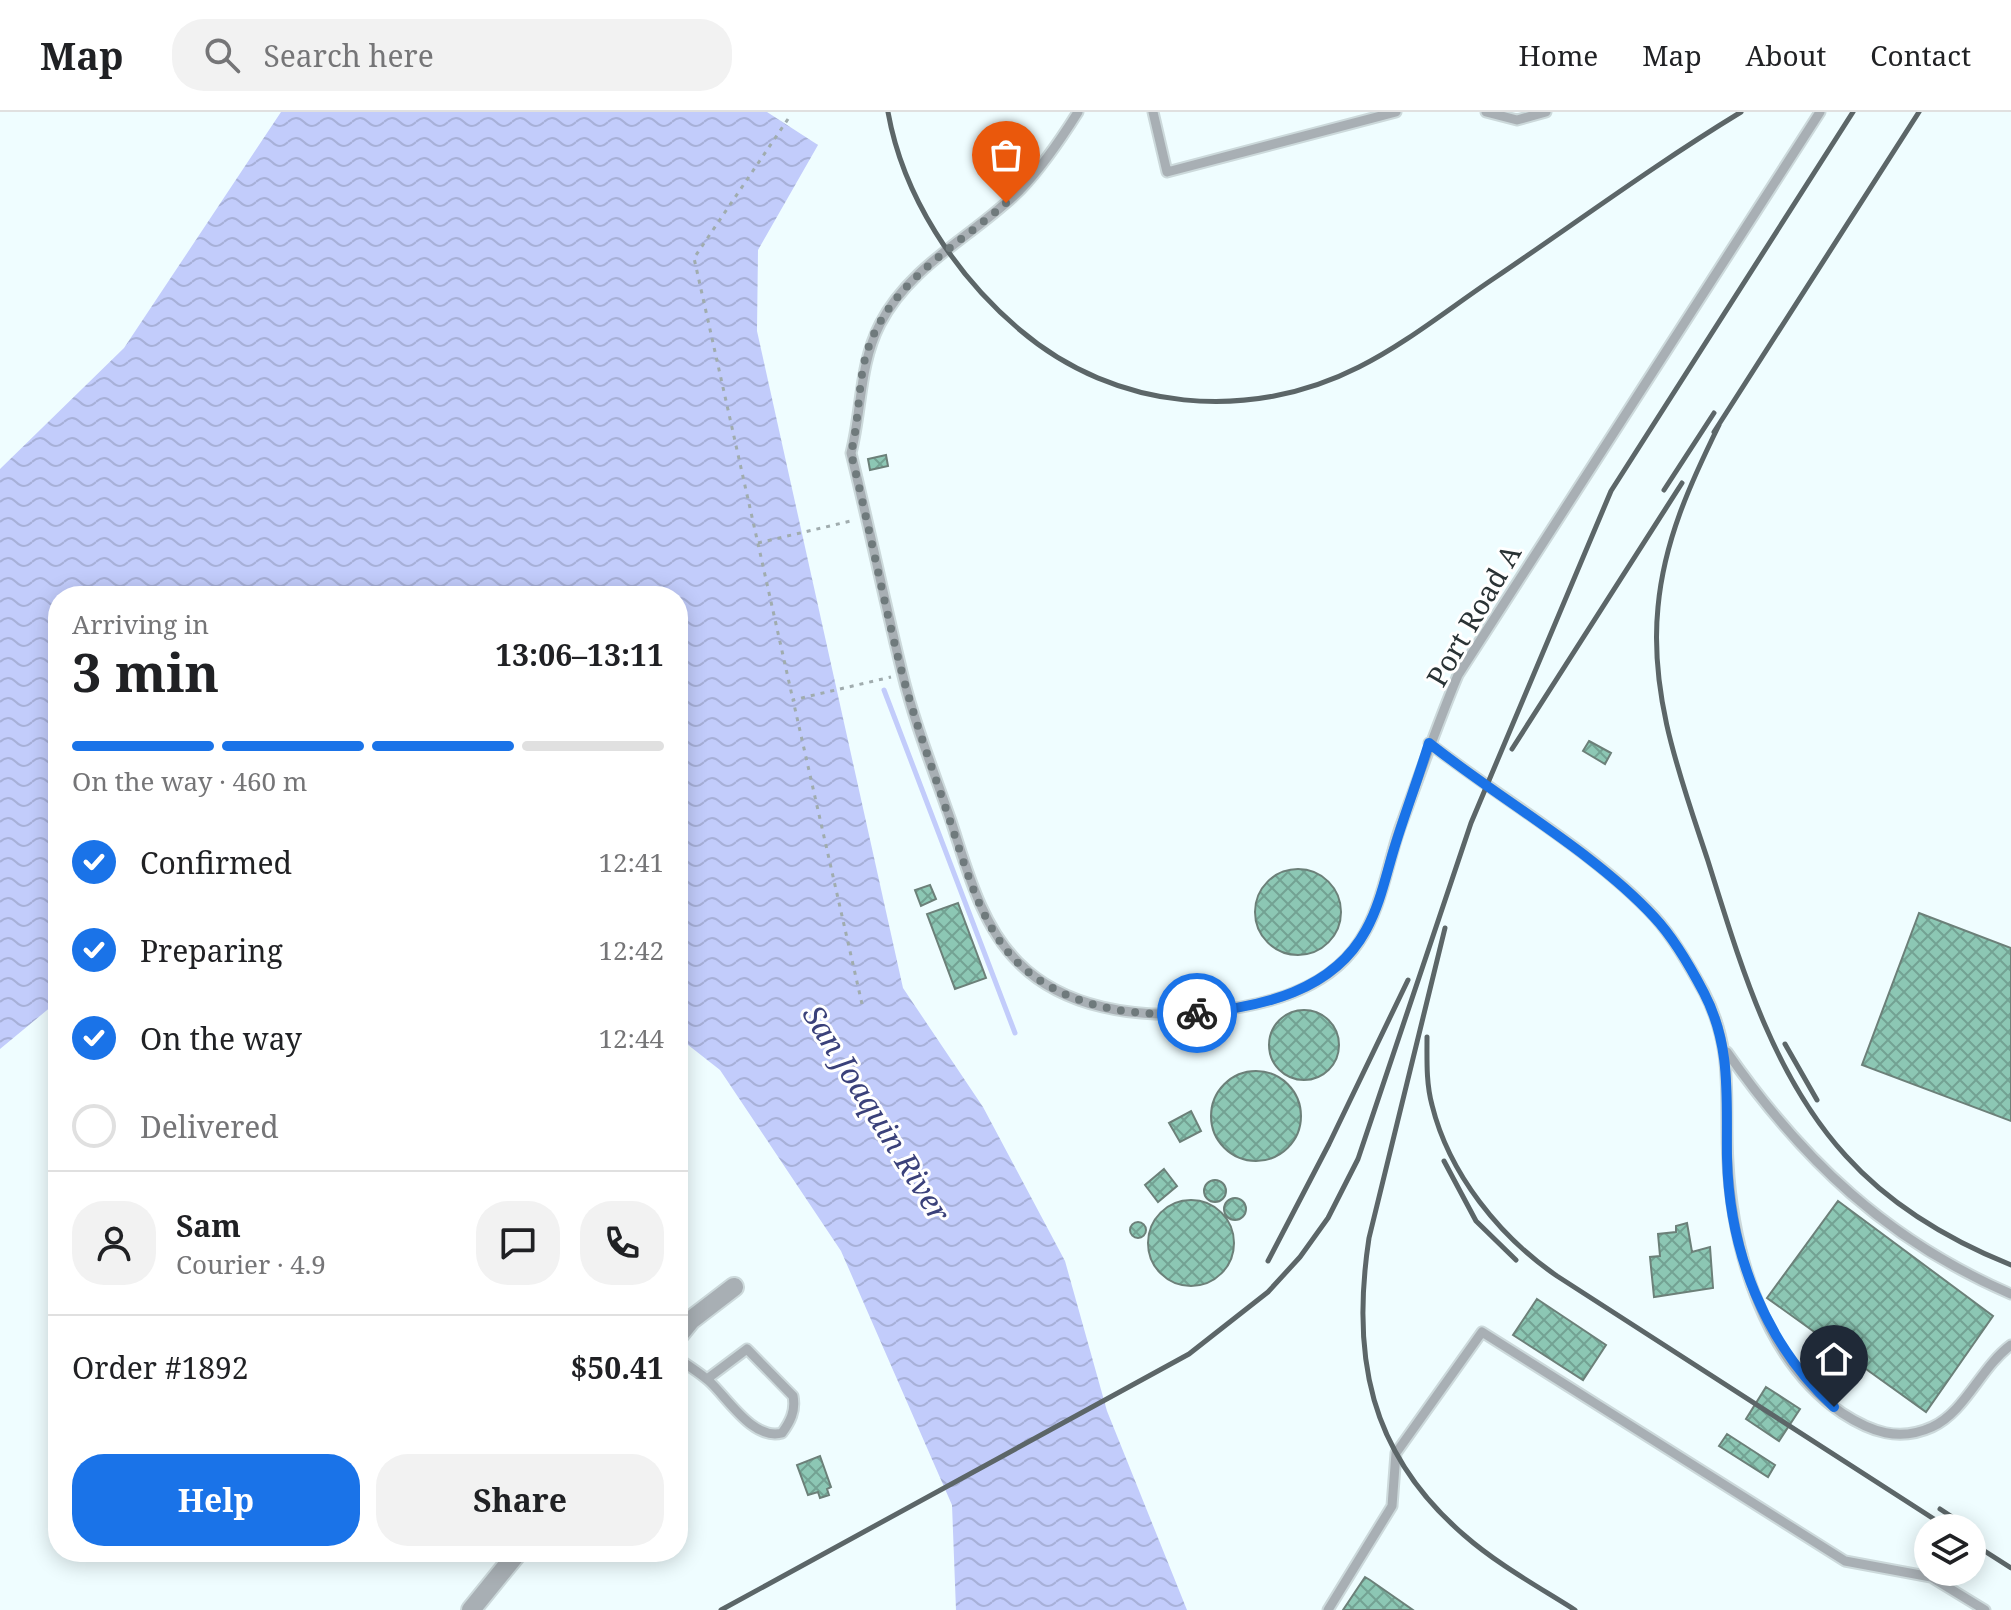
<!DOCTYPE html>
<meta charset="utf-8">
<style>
body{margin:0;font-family:"Noto Serif",serif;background:#f2f2f2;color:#202124;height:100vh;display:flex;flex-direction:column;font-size:30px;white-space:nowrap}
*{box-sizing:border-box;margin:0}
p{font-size:26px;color:#757577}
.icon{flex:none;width:44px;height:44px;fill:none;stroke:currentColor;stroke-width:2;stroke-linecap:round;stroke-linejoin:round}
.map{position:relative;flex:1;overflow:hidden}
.sheet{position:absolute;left:48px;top:474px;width:640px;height:976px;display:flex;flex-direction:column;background:#fff;border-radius:32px;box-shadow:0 4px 20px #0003}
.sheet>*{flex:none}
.controls{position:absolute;left:1914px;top:1402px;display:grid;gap:16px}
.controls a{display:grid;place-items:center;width:72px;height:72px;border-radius:50%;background:#fff;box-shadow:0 4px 20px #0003;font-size:40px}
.pin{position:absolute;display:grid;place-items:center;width:68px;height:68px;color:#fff;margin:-82px -34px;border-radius:50% 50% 50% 0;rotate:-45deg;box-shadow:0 0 8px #0007}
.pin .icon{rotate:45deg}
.courier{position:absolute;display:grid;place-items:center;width:80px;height:80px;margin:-40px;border:6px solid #1a73e8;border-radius:50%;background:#fff;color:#222;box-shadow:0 2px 10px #0007}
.overview em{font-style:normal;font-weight:700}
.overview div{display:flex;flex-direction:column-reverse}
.overview{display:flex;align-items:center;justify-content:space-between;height:136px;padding:0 24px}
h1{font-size:52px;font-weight:700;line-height:60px}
.bar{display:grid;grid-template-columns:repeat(4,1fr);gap:12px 8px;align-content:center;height:96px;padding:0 24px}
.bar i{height:10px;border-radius:6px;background:#e0e0e0}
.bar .current{background:#1a73e8}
.bar p{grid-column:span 4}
.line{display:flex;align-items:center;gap:20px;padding:0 24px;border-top:2px solid #e0e0e0}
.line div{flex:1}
.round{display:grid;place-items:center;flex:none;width:84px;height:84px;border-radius:32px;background:#f2f2f2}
ol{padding:0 24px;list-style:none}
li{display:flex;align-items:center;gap:24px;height:88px}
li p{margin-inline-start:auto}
li .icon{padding:8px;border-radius:50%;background:#1a73e8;color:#fff;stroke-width:4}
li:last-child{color:#757577}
li i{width:44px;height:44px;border:4px solid #e0e0e0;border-radius:50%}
.action{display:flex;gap:16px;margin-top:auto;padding:16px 24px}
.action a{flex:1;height:92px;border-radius:32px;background:#1a73e8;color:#fff;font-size:32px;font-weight:700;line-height:92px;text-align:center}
.action a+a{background:#f2f2f2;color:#202124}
header{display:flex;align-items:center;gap:48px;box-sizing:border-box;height:112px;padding:0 40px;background:#fff;border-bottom:2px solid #e0e0e0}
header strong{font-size:38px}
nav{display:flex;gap:44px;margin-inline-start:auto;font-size:28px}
.search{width:560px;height:72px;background:#f2f2f2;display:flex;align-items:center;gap:20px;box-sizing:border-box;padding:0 28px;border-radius:32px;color:#757577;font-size:30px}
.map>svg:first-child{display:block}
.water{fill:url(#water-waves)}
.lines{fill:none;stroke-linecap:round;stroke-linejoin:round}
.stream{stroke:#c2ccfb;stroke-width:5}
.building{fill:url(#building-cross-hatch);stroke:#6c8079;stroke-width:2}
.lane-casing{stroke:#ccd9db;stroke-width:13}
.street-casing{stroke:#ccd9db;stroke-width:22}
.path{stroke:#a0acae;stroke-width:3;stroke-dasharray:4 6;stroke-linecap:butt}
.lane{stroke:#a8afb4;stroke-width:9}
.street{stroke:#a8afb4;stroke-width:18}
.rail{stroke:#5c6668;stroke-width:5}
.done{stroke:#6f7a7c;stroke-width:8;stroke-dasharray:0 14.4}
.route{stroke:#1a73e8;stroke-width:10}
.labels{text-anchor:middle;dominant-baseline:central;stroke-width:6;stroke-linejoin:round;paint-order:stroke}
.street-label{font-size:28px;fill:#2a3335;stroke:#fff}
.water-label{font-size:30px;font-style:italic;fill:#3a417a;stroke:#fff}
</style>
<header>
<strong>Map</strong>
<div class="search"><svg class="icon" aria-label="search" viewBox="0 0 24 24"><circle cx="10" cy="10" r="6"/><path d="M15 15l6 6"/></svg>Search here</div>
<nav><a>Home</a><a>Map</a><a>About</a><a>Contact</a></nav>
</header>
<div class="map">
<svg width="2011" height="1498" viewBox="0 0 2011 1498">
<defs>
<pattern id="water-waves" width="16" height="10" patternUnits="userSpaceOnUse" patternTransform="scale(2)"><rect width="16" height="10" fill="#c2ccfb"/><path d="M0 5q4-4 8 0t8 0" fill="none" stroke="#a7b0d8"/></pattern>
<pattern id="building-cross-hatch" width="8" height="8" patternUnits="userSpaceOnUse" patternTransform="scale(2)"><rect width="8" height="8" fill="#8cc7b4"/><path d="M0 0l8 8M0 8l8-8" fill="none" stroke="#73a293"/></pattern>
</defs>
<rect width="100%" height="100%" fill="#effdff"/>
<!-- water -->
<path class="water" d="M281,0H767L818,33L758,138L757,219L903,876L983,995L1065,1149L1107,1299L1187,1498H956L952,1393L841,1139L720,958L678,925V484H58V889L0,937V357L124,236Z"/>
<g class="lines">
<!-- stream -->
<path class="stream" d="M884,578L1015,921"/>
</g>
<!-- building -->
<path class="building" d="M886,343L888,354L870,358L868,347Z
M1589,629L1611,641L1605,652L1583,639Z
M1255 800a43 43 0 1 1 86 0a43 43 0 1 1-86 0Z
M930,773L936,787L921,794L915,778Z
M958,791L986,866L955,877L927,802Z
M1919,801L2011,836V1009L1862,953Z
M1269 933a35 35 0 1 1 70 0a35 35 0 1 1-70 0Z
M1211 1004a45 45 0 1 1 90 0a45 45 0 1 1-90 0Z
M1191,999L1201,1019L1180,1030L1169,1011Z
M1164,1057L1177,1074L1158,1090L1145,1073Z
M1204 1079a11 11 0 1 1 22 0a11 11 0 1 1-22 0Z
M1224 1097a11 11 0 1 1 22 0a11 11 0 1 1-22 0Z
M1148 1131a43 43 0 1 1 86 0a43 43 0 1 1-86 0Z
M1838,1089L1993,1204L1926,1300L1767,1186Z
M1130 1118a8 8 0 1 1 16 0a8 8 0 1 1-16 0Z
M1687,1111L1692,1140L1710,1135L1713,1176L1654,1185L1650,1145L1660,1144L1658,1122L1676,1120V1114Z
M1537,1187L1606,1233L1583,1268L1513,1223Z
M1766,1275L1800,1297L1779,1329L1746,1307Z
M1727,1322L1775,1353L1768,1365L1719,1334Z
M820,1344L831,1375L827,1377L829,1383L820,1386L818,1380L808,1383L797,1353Z
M1365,1465L1370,1468L1413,1498H1343Z"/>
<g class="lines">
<defs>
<path id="lane" d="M1078,0C1061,27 1042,55 1020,78C974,124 911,152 880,212C859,253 862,298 851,341C869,414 884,487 902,560C914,610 934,660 951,709C967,757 981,813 1018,850C1064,897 1137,906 1199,901C1257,895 1325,882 1359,830C1382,796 1387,753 1400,716C1419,665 1437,613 1458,563L1820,0
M1153,0L1167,60L1396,0
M1486,0L1517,8L1546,0
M1429,631C1501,687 1592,738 1654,804C1673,825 1690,855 1704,880C1735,939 1724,988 1728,1051C1733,1140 1764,1248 1842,1301C1871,1320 1899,1330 1932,1315C1965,1300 1981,1255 2011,1233
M1727,940C1803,1049 1888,1129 2011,1182
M678,1246C688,1254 699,1260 709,1269C727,1285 753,1329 782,1321C790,1310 796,1299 793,1284L747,1237L707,1267
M1328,1498L1392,1394L1396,1341L1482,1220L1845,1449L1931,1465L1985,1498"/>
<path id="street" d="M678,1224L691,1208L734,1175
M471,1498L518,1440"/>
</defs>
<!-- lane casing -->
<use href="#lane" class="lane-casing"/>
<!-- street casing -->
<use href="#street" class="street-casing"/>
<!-- path -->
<path class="path" d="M788,7L694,146L793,588
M758,431L855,408
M862,892L793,588L891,565"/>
<!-- lane -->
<use href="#lane" class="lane"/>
<!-- street -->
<use href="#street" class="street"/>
<!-- rail -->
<path class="rail" d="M888,0C903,84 955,163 1020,218C1115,299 1249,311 1359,255C1407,231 1451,195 1496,165C1577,110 1657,51 1741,0
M1719,313C1690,372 1664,429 1658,495C1649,584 1681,667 1708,749C1740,851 1772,963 1846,1044C1891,1094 1949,1128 2011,1153
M1714,320L1919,0
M1664,378L1714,301
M1512,637L1682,371
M1445,816L1369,1126C1351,1244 1369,1341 1464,1423C1497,1452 1537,1474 1575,1498
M1427,925C1427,948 1426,971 1432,993C1449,1062 1500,1125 1557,1164L1948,1416
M1785,932L1817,988
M1444,1049L1476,1109L1516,1148
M1268,1149L1329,1032L1408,868
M1940,1397L1969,1416
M1972,1431L2011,1456
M721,1498L1189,1242L1268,1180L1300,1145L1328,1106L1358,1047L1471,711L1611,379L1853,0"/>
</g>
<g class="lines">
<!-- done -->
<path class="done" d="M1006,91C951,139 878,177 863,256C858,285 858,313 851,341C869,414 883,488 902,561C915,610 933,658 949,706C966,756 981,816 1020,853C1067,896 1137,906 1197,901"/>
<!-- route -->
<path class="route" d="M1197,901C1262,895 1333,879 1366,818C1380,793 1386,763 1394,737C1405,701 1418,667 1429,631C1499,687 1594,740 1654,805C1673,825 1691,856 1704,881C1732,935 1726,987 1727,1046C1729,1139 1765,1232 1834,1295"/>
</g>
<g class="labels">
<!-- street labels -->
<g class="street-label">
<text transform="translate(1473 503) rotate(-60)">Port Road A</text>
</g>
<!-- water labels -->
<g class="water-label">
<text transform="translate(877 1001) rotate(58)">San Joaquin River</text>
</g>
</g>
</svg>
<div class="controls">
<a><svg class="icon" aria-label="layers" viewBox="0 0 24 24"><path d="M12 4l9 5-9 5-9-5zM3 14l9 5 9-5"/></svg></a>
</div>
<div class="pin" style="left:1006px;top:91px;background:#ea580c"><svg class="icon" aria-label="bag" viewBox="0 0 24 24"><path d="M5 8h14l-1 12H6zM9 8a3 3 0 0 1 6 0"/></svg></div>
<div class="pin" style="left:1834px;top:1295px;background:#1f2937"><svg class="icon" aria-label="home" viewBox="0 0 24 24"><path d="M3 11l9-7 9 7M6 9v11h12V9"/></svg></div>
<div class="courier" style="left:1197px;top:901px"><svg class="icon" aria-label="bike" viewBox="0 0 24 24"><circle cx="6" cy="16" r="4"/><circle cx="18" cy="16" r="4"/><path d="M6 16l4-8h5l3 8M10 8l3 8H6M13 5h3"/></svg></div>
<section class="sheet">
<div class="overview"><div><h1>3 min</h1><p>Arriving in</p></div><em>13:06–13:11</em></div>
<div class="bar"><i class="current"></i><i class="current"></i><i class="current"></i><i></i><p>On the way · 460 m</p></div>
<ol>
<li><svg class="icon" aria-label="check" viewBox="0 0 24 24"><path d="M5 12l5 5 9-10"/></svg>Confirmed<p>12:41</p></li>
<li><svg class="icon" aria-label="check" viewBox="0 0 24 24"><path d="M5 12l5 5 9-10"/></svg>Preparing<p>12:42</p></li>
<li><svg class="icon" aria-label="check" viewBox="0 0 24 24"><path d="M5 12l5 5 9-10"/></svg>On the way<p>12:44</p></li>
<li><i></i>Delivered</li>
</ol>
<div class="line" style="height:144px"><a class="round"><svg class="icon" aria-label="person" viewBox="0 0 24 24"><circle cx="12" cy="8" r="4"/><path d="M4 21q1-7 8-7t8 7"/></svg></a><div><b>Sam</b><p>Courier · 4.9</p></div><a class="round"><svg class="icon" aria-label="chat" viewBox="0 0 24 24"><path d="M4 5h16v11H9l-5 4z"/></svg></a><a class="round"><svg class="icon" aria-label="phone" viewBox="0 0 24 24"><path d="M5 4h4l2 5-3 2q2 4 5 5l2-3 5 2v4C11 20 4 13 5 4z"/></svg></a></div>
<div class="line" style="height:104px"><div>Order #1892</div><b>$50.41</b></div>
<div class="action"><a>Help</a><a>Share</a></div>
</section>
</div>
